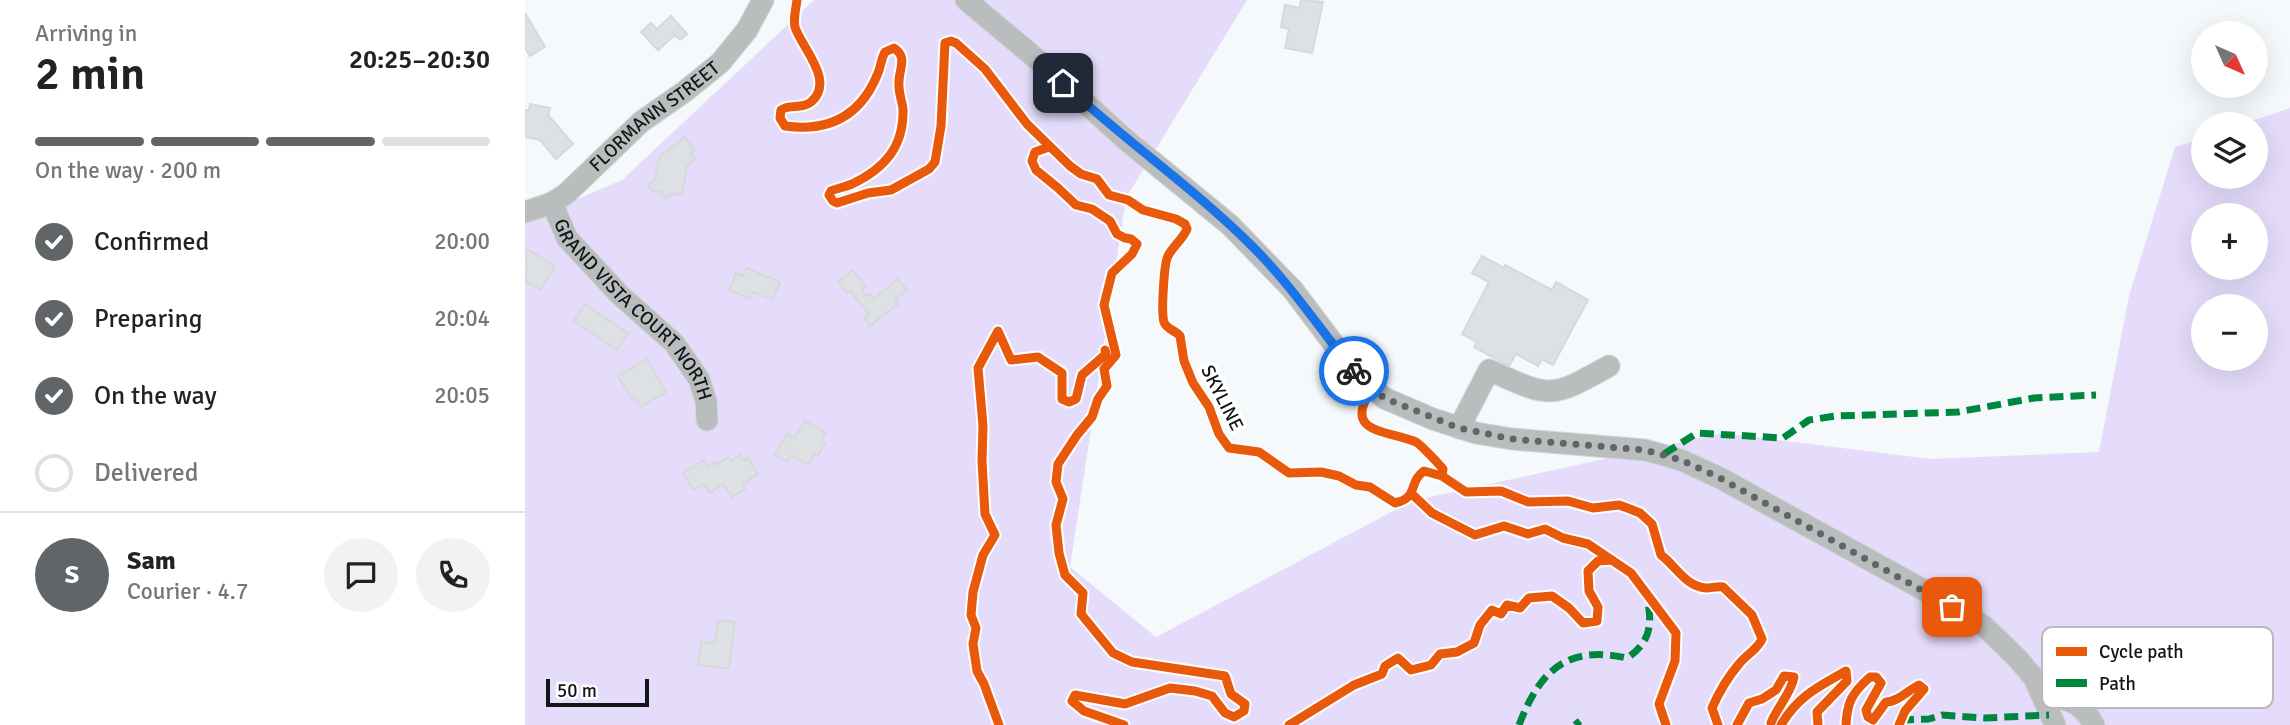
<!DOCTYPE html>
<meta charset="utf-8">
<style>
body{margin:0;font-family:Signika,sans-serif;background:#f2f2f2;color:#222;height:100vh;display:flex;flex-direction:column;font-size:26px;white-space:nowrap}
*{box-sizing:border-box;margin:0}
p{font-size:23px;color:#767676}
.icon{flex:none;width:38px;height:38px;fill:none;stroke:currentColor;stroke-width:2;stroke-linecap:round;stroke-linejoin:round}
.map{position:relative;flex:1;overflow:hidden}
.details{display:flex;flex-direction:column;background:#fff;width:525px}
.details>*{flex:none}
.needle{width:46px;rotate:135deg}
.fabs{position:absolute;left:1666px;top:21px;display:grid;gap:14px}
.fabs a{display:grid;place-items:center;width:77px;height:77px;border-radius:50%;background:#fff;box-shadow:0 7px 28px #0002;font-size:35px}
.scale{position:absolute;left:21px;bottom:18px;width:103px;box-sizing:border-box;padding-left:7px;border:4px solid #131618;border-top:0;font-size:19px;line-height:24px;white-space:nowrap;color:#131618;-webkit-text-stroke:5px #fff;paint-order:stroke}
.pin{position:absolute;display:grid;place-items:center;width:60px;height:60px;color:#fff;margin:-30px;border-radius:14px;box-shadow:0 4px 10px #0006}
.courier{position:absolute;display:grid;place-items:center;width:70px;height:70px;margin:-35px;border:5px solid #1a73e8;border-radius:50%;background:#fff;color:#222;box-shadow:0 2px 9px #0007}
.summary em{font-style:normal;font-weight:600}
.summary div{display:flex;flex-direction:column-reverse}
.summary{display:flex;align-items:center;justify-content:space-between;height:119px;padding:0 35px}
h1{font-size:46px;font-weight:600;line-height:52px}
.bar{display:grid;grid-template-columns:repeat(4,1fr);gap:10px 7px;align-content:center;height:84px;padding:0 35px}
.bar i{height:9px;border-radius:5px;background:#e0e0e0}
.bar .on{background:#626567}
.bar p{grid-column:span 4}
.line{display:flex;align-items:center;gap:18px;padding:0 35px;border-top:2px solid #e0e0e0}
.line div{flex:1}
.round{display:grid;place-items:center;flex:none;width:74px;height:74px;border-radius:37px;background:#f2f2f2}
ol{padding:0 35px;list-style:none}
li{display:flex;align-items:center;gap:21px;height:77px}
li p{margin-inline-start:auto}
li .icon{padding:7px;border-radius:50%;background:#626567;color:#fff;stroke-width:4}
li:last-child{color:#767676}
li i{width:38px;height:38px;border:4px solid #e0e0e0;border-radius:50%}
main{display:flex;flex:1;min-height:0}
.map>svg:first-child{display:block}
.green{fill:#e4dcfa;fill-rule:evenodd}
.building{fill:#dee1e3;stroke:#d6d8db;stroke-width:2}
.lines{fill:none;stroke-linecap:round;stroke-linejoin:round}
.minor-casing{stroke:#d2d5d6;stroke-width:23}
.minor{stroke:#babdbd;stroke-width:21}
.quiet{stroke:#00873e;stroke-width:7;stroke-dasharray:14 7;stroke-linecap:butt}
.cycleway-casing{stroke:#fff;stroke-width:13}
.cycleway{stroke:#e8590c;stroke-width:9}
.done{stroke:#626567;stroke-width:7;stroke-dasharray:0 12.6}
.route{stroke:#1a73e8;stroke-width:9}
.labels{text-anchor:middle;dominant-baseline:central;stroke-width:7;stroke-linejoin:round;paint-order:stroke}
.street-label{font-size:19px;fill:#131618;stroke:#fff}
.key{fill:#fff;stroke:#b8b9ba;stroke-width:2}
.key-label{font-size:19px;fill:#131618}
</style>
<main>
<section class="details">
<div class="summary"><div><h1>2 min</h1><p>Arriving in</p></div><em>20:25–20:30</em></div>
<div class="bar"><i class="on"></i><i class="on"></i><i class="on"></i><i></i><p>On the way · 200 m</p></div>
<ol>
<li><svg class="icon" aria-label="check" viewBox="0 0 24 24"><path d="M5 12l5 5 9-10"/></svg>Confirmed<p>20:00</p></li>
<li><svg class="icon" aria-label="check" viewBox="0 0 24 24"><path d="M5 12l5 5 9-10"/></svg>Preparing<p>20:04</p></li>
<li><svg class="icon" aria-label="check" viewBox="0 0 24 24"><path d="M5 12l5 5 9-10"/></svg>On the way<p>20:05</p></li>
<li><i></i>Delivered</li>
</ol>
<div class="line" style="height:126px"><b class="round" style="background:#626567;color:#fff">S</b><div><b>Sam</b><p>Courier · 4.7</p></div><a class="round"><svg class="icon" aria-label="chat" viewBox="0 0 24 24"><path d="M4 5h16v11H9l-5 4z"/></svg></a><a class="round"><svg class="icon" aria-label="phone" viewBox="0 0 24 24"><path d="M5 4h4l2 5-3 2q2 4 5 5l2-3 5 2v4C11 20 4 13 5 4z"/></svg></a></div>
</section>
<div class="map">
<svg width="1765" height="725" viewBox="0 0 1765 725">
<rect width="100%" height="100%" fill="#f5f9fb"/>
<!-- green -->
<path class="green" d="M289,0H722L601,198L545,567L631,637L887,501L1198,433L1405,459L1574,452L1604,296L1650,147L1678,138V177H1731V124H1718L1765,108V725H0V221L97,180ZM1678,215H1731V268H1678ZM1678,306H1731V359H1678Z"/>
<!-- building -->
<path class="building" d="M776,0L798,2L787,53L760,48L764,29L756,27L760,5L775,8Z
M0,13L20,47L5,56L0,48Z
M146,16L162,34L155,40L150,35L133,50L116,32L126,23L132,29Z
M5,104L25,108L23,115L48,144L31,159L15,140L0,137V110H4Z
M160,137L170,150L165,153L170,159L162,166L157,195L147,193L141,199L136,192L128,191L123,185L130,180L134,157Z
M0,248L30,266L16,290L0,281L2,269Z
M957,256L979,268L980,265L1027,290L1031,282L1063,300L1028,365L1017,359L1013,366L991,354L984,366L949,347L952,342L937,334L964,282L947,273Z
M221,268L255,282L247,300L228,292L225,299L204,290L211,273L218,276Z
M328,270L341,287L337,290L341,296L345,293L349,299L373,279L382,290L370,300L373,304L345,326L339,318L344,314L325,291L322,293L313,282Z
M60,304L103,333L92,350L49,321Z
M122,359L141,392L116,407L110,397L107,399L93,376Z
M280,421L301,433L296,442L300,444L293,455L290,453L283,465L266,455L262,462L250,455L262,434L270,438Z
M215,455L219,461L223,458L233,474L218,484L220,489L207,497L198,484L185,493L179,484L168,490L158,473L179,460L183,466L189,462L190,465L203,457L206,461Z
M193,620L210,622L204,669L173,665L176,642L190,643Z"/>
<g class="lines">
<defs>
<g id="minor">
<path d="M441,0L520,66L601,140L705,225L768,290L829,371L859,398L908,419L951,433L987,439L1120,450L1156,460L1195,478L1428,606L1460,627L1492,658L1509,678L1530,725"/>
<path id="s1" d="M27,203L42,238L95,295L149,343L174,379L181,401L182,420"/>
<path id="s2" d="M0,212L27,203L41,194L116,122L159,92L195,63L222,30L238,0"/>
<path d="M934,428L964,370C1026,398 1025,399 1084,366"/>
<path d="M1516,694C1541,699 1556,700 1569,725"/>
</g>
</defs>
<!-- minor casing -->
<use href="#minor" class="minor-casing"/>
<!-- minor -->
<use href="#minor" class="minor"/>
<!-- quiet -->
<path class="quiet" d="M1139,454L1172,433L1258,438L1284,420L1311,416L1433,412L1509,398L1571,395
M1375,720L1404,719L1417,715L1460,718L1524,715
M994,725C1015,670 1042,645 1102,658C1125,643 1128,625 1122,598
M1050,725L1055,721"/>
<defs>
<path id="cycleway" d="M272,0C271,9 268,18 270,27C276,47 311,81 286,102C276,110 265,103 256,110L255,118L260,126C304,132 336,116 353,73C356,66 356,59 360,52L369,48C383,57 374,69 374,82C373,92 377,100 378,109C379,147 359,169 327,184C320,187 313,188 306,191L304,195L308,201L312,203L343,193L366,190L404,169L410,162L416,126L420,43L426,41L431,43L460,69L502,124L545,166L556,174L572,179L584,195L603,200L618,210L651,219L660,224L662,229C658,239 648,246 643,256C639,263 636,313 639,322C641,329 650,330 655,336L659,361L668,383L684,407L694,434L704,448L734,452L764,473L796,472L814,476L831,485L845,487L870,503C894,498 883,482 899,471L917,476L941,492L976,491L1003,502L1043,501L1068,508L1094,505L1105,509L1115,513L1127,524L1136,555C1151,566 1161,587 1181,588C1187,588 1192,586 1198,587L1227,615L1237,639C1233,649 1221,655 1214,664C1203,677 1194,692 1187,708L1193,725
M524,147L510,152L507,161L511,170L533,188L551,205L567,209L585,221L592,234L600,238L606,239L612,244L607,254L587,273L579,305L591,355L579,369L582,386L573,399L567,417L552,435L533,464L531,482L538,499L531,525L534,553L540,575L558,593L556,614L588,653L607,662L700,676L706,694L720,704L719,711L709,717L700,713L687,696L670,691L645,688L600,704L550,695L547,701L559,711L599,725
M847,389C816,434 863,430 891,442C895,444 914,464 918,469L917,476
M887,494L907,513L950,535L979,526L1003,534L1020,529L1038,538L1063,544L1106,573L1151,633L1150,661L1134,704L1141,725
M474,725L459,684L452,671L448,644L451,628L446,615L448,592L458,555L470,535L460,514L457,461L458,426L453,368L473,331L486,360L513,357L537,373V399L544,402L551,399L557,375L581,354L580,350
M764,725L829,685L857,674L860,666L873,658L886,670L906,665L915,654L932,652L949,643L955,625L967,610L976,614L982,605L995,608L1004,598L1027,596L1044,608L1058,623L1072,621L1073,607L1064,591L1063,571L1073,561L1087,560
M1212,725L1224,703L1237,699L1251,690L1259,676L1269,677C1266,694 1252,707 1246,723
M1256,725C1273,696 1293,687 1321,671L1322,681L1292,712L1293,725
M1321,725C1322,702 1327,693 1345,677H1351L1356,683L1341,710L1343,717L1348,720L1361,702C1373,702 1383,690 1394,685L1399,689L1380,711L1374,725"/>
</defs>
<!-- cycleway casing -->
<use href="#cycleway" class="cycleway-casing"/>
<!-- cycleway -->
<use href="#cycleway" class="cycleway"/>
</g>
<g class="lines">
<!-- done -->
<path class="done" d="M829,371L859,398L934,428L987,439L1120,450L1156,460L1195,478L1427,607"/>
<!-- route -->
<path class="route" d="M538,83C599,140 669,188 728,247C766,285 795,329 829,371"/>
</g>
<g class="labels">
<!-- street labels -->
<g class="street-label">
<text stroke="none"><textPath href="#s2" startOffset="163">FLORMANN STREET</textPath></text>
<text stroke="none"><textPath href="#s1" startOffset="136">GRAND VISTA COURT NORTH</textPath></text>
<text transform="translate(697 398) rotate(63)">SKYLINE</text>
</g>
</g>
<!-- legend -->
<rect x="1517" y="627" width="231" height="81" rx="10" class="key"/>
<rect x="1531" y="647" width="31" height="9" fill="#e8590c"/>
<rect x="1531" y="679" width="31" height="8" fill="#00873e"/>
<g class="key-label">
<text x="1574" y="658">Cycle path</text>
<text x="1574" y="690">Path</text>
</g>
</svg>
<div class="fabs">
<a><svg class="needle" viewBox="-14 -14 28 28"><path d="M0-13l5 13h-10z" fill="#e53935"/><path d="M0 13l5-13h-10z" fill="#767676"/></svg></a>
<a><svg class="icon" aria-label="layers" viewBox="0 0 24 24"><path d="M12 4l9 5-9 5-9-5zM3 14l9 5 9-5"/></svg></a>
<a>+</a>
<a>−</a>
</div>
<div class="scale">50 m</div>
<div class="pin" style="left:1427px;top:607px;background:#ea580c"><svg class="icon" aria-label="bag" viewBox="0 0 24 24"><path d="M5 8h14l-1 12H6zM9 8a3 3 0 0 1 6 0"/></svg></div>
<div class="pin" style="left:538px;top:83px;background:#1f2937"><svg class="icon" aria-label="home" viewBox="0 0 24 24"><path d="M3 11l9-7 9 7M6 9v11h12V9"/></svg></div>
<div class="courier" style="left:829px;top:371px"><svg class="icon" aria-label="bike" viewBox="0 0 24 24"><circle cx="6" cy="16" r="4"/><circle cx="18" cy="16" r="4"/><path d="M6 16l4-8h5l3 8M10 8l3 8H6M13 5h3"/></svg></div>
</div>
</main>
